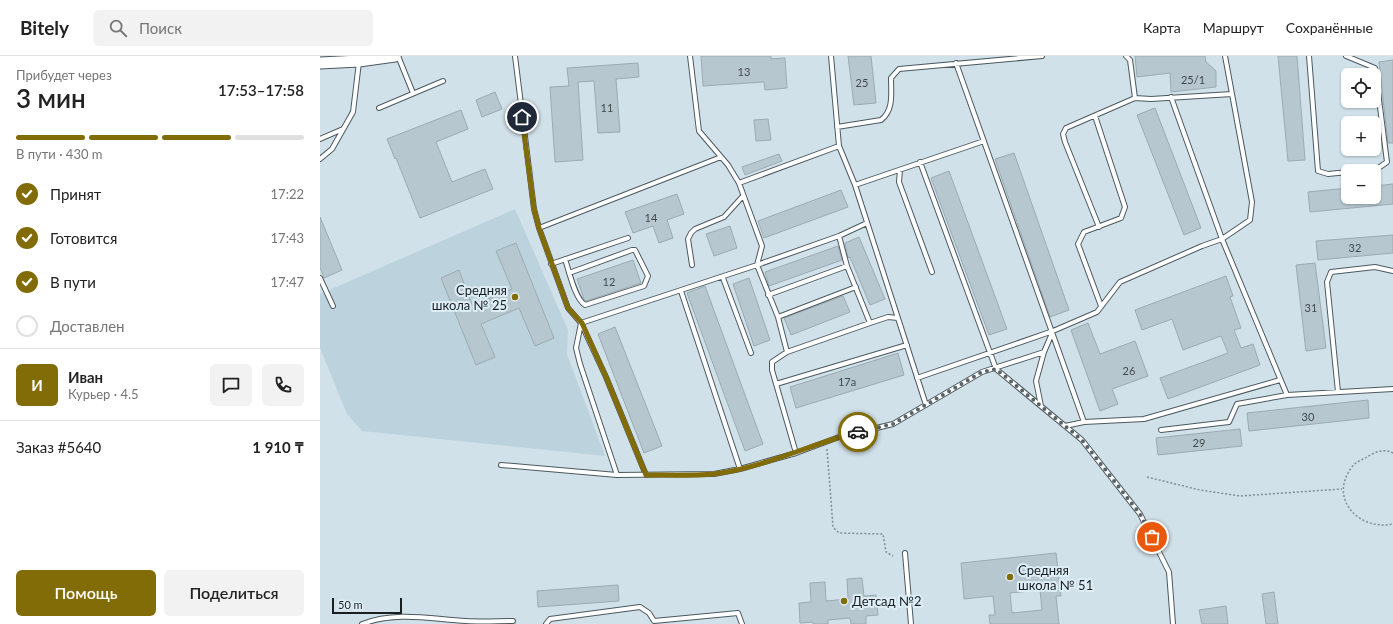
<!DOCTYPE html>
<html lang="ru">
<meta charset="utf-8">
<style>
body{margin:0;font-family:Lato,sans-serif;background:#f2f2f2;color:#222;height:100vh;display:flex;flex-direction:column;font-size:15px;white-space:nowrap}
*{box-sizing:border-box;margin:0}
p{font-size:13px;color:#767676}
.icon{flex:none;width:22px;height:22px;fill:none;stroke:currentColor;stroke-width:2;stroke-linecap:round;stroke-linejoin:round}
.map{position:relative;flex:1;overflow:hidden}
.side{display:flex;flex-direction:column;background:#fff;width:320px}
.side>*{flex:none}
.tools{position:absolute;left:1021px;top:12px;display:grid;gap:8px}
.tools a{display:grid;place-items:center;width:40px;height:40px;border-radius:6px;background:#fff;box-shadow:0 1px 3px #0004;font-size:20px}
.scale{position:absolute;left:12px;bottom:10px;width:70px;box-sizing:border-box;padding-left:4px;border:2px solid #191f22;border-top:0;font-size:11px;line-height:14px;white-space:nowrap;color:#191f22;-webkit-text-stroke:3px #deeef6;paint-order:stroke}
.pin{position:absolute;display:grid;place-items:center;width:34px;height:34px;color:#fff;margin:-17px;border:2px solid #fff;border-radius:50%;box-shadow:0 1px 4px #0007}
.courier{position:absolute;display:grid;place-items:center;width:40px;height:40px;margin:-20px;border:3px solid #826c07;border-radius:50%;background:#fff;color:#222;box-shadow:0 1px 5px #0007}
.overview em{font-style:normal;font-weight:600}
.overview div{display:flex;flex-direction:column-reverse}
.overview{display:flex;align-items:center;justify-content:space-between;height:68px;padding:0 16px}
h1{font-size:26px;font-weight:600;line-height:30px}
.bar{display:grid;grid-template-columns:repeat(4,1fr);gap:6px 4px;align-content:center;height:48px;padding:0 16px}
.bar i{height:5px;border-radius:3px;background:#e0e0e0}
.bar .active{background:#826c07}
.bar p{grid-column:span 4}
.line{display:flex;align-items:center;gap:10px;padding:0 16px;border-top:1px solid #e0e0e0}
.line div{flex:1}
.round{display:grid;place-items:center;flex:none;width:42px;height:42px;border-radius:6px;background:#f2f2f2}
ol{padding:0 16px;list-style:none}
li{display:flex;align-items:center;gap:12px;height:44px}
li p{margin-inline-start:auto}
li .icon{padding:4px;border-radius:50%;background:#826c07;color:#fff;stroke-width:4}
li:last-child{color:#767676}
li i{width:22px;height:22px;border:2px solid #e0e0e0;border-radius:50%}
.action{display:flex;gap:8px;margin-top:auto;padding:8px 16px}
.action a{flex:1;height:46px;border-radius:6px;background:#826c07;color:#fff;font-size:16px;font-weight:600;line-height:46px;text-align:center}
.action a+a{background:#f2f2f2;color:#222}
header{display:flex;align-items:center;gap:24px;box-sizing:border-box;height:56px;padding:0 20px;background:#fff;border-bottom:1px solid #e0e0e0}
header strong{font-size:19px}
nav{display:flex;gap:22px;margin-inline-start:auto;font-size:14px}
.search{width:280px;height:36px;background:#f2f2f2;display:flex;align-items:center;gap:10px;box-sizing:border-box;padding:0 14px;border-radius:6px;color:#767676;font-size:15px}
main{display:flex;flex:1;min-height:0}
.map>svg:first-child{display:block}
.built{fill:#bcd3de}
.building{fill:#b7c7cf;stroke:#9cabb2;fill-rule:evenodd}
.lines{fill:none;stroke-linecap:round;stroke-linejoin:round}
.service-casing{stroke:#4b595f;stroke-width:6}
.secondary-casing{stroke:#4b595f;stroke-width:13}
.path{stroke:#818d93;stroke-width:1.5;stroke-dasharray:2 2;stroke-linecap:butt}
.service{stroke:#fff;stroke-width:4}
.secondary{stroke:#fff;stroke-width:11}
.done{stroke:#596368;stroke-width:4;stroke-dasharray:0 7.2}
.route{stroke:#826c07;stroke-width:5}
.poi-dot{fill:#826c07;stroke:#deeef6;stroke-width:1.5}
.labels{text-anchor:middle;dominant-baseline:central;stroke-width:4;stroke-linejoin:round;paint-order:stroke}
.number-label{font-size:11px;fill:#40494d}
.poi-label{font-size:13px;fill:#191f22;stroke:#deeef6;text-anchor:start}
</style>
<header>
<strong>Bitely</strong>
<div class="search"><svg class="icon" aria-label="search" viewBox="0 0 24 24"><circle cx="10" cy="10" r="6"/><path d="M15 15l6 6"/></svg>Поиск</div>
<nav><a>Карта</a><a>Маршрут</a><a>Сохранённые</a></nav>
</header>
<main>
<section class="side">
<div class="overview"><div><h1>3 мин</h1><p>Прибудет через</p></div><em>17:53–17:58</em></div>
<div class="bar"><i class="active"></i><i class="active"></i><i class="active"></i><i></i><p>В пути · 430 m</p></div>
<ol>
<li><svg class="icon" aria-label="check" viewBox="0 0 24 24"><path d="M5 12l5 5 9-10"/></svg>Принят<p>17:22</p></li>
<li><svg class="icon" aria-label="check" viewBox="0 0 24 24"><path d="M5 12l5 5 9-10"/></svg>Готовится<p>17:43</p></li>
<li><svg class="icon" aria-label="check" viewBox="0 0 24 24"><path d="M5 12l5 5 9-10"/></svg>В пути<p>17:47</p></li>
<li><i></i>Доставлен</li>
</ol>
<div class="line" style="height:72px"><b class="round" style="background:#826c07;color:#fff">И</b><div><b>Иван</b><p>Курьер · 4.5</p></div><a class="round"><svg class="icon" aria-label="chat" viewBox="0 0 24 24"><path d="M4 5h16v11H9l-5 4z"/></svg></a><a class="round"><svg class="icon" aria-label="phone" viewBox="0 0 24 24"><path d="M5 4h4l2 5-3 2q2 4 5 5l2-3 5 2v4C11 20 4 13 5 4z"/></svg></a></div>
<div class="line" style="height:52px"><div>Заказ #5640</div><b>1 910 ₸</b></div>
<div class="action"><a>Помощь</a><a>Поделиться</a></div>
</section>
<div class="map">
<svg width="1073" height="568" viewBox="0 0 1073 568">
<rect width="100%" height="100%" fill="#d1e1e9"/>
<!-- built -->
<path class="built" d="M195,153L248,274L247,298L285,400L42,375L27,358L0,292V238Z"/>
<!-- building -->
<path class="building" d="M381,0H451V3L465,2L467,32L445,34L444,26L383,30Z
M528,0H551L556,47L534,49Z
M815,0H885L886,6L896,15V31L851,36L850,17L817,21Z
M958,0H977L985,104L968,105Z
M1073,4V87H1068L1059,6Z
M318,7L319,21L296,23L300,76L278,77L274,25L258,26L263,104L235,106L230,31L249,30L247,12Z
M175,36L182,53L162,61L156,44Z
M835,52L881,172L864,179L817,59Z
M141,54L148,73L116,86L132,126L165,113L173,133L100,162L76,102L75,103L67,83Z
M448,63L451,84L436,85L434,64Z
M694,97L749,254L730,261L675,103Z
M459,98L462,105L425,119L422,111Z
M629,115L687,273L669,279L611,122Z
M1073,128V148L990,156L988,136L1028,132V141H1054V130Z
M521,134L528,151L444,182L438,165Z
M357,138L364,158L347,164L353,182L339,187L333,170L313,177L305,156Z
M0,161L22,214L4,222L0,211Z
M410,170L417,192L394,200L386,178Z
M1073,179V197L998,204L996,185Z
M539,181L565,243L550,249L530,201L528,202L525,187Z
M196,187L234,282L215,290L199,252L161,268L175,301L156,309L121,222L139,214L152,249L192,233L176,195Z
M518,190L522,204L449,230L445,216Z
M313,204L321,227L266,245L264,243L257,223Z
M995,207L1006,292L986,295L976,209Z
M906,220L913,240L910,241L921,272L914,274L921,292L933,288L940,309L848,343L840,322L908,297L901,280L863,294L852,263L822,274L815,254Z
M429,222L450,284L434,290L413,228Z
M385,230L443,388L425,395L367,237Z
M523,240L530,256L471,279L464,262Z
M768,267L780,298L815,285L828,320L792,333L798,348L780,355L751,274Z
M295,271L342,390L324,397L278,278Z
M578,297L584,319L476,352L470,331Z
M1048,344L1049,362L929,375L927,357Z
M920,373L922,390L838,399L836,382Z
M736,497L741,540H736L739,568H670L669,559H675L673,540L644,543L641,507ZM720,534L722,554L692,557L690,537Z
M542,522L544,540L556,539L558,559L546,560V568H531L530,562L508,564V568H493V566L480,567L479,547L491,546L490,527L505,526L506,545L528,543L527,523Z
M298,529L299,545L218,551L217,535Z
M954,536L958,568H946L942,538Z
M906,550L908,568H882L879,554Z"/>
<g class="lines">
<defs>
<path id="service" d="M78,0L93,37
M195,0L214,153L219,172L248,252L261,267L437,209L442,190L419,127L408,109L379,75L370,0
M511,0L519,90L535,129L606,349
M806,0L810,4L815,42L831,43L912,38
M989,0L998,115L1008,118L1028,116
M1026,0L1055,12L1067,106L1057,113L1041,115
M636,7L764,366
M851,41L902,183L967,339
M59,52L123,25
M775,60L805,151L801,162L764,176L758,188L781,250
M517,71L561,64C574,54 571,37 571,22L579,13L722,0
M0,83L23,73
M0,103L12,93L33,56L39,6
M600,106L676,313L762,384L820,458L849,516L853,568
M580,114L579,126L612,216
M419,127L519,90
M535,129L664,85
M779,171L745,86L743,78L746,72L815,42
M219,172L401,101
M519,180L527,210
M245,203C249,215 255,243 265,249L324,230L328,220L315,194H312L249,217
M231,208L308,182
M372,209L368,183L371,177L375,173L404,161L423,140
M0,222L13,250
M403,222L431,297
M361,235L420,413
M448,239L527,210L550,267
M458,261L536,231
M261,267L256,292L260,308L297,419L394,418L420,413L476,397L519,381L573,368L662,316L724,296L733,275L777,256L800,226L882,190L902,183L930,164L932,146L905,0
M261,267L286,321L326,419
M467,296L458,261L437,209L519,180L547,167
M597,322L733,275
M456,328L587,289
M1018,336L1007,226L1011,216L1055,211L1073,215
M721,350L716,325L724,296
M745,370L764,366L824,363L960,324
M841,374L909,366L917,348L967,339L1073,333
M476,397L452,314V306L467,296L550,267L568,261L578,262
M181,409L297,419
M585,497L591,568
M42,568C77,555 110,563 146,565C162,566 177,565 193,565
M226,568L230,563L320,551L329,557L334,565L418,557L422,568"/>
<path id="secondary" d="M0,7L39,5L75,0"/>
</defs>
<!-- service casing -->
<use href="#service" class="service-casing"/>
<!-- secondary casing -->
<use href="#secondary" class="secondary-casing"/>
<!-- path -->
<path class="path" d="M507,393L513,471L519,477L563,478L566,496L573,500
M1073,397C1064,392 1055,396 1047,401C1042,404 1035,406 1032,411C1008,442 1038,475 1073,468
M827,421L880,434L920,440L1022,433"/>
<!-- service -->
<use href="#service" class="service"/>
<!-- secondary -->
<use href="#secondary" class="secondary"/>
</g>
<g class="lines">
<!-- done -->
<path class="done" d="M538,376L573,368L662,316L676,313L762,384L820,458L832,481"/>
<!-- route -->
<path class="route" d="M202,61L214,153L219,172L248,252L262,267L286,321L326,419C348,419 371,420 394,418C444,412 490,388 538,376"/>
</g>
<!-- markers -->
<g class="poi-dot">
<circle cx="195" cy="241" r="4"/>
<circle cx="690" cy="521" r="4"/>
<circle cx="524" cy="545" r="4"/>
</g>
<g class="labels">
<!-- number labels -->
<g class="number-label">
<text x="424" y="15">13</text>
<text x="873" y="23">25/1</text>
<text x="542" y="26">25</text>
<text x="287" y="51">11</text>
<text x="331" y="161">14</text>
<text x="1035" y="191">32</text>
<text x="289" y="225">12</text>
<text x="991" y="251">31</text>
<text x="809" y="314">26</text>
<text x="527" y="325">17а</text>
<text x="988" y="360">30</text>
<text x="879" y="386">29</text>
</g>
<!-- poi labels -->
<g class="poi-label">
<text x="187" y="234" text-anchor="end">Средняя<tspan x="187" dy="15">школа № 25</tspan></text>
<text x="698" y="514">Средняя<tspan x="698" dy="15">школа № 51</tspan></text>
<text x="532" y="545">Детсад №2</text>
</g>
</g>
</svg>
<div class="tools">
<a><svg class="icon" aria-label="locate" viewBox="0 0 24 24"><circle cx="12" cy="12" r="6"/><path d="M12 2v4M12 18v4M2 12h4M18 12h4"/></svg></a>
<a>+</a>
<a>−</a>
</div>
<div class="scale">50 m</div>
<div class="pin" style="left:832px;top:481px;background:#ea580c"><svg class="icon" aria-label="bag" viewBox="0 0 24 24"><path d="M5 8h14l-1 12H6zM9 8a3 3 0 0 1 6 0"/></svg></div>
<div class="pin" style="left:202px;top:61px;background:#1f2937"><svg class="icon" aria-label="home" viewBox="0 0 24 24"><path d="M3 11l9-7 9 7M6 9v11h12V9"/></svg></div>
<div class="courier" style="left:538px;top:376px"><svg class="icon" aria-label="car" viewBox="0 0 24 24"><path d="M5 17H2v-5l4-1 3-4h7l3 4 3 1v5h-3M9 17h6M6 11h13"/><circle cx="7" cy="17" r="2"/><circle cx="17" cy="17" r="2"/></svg></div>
</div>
</main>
